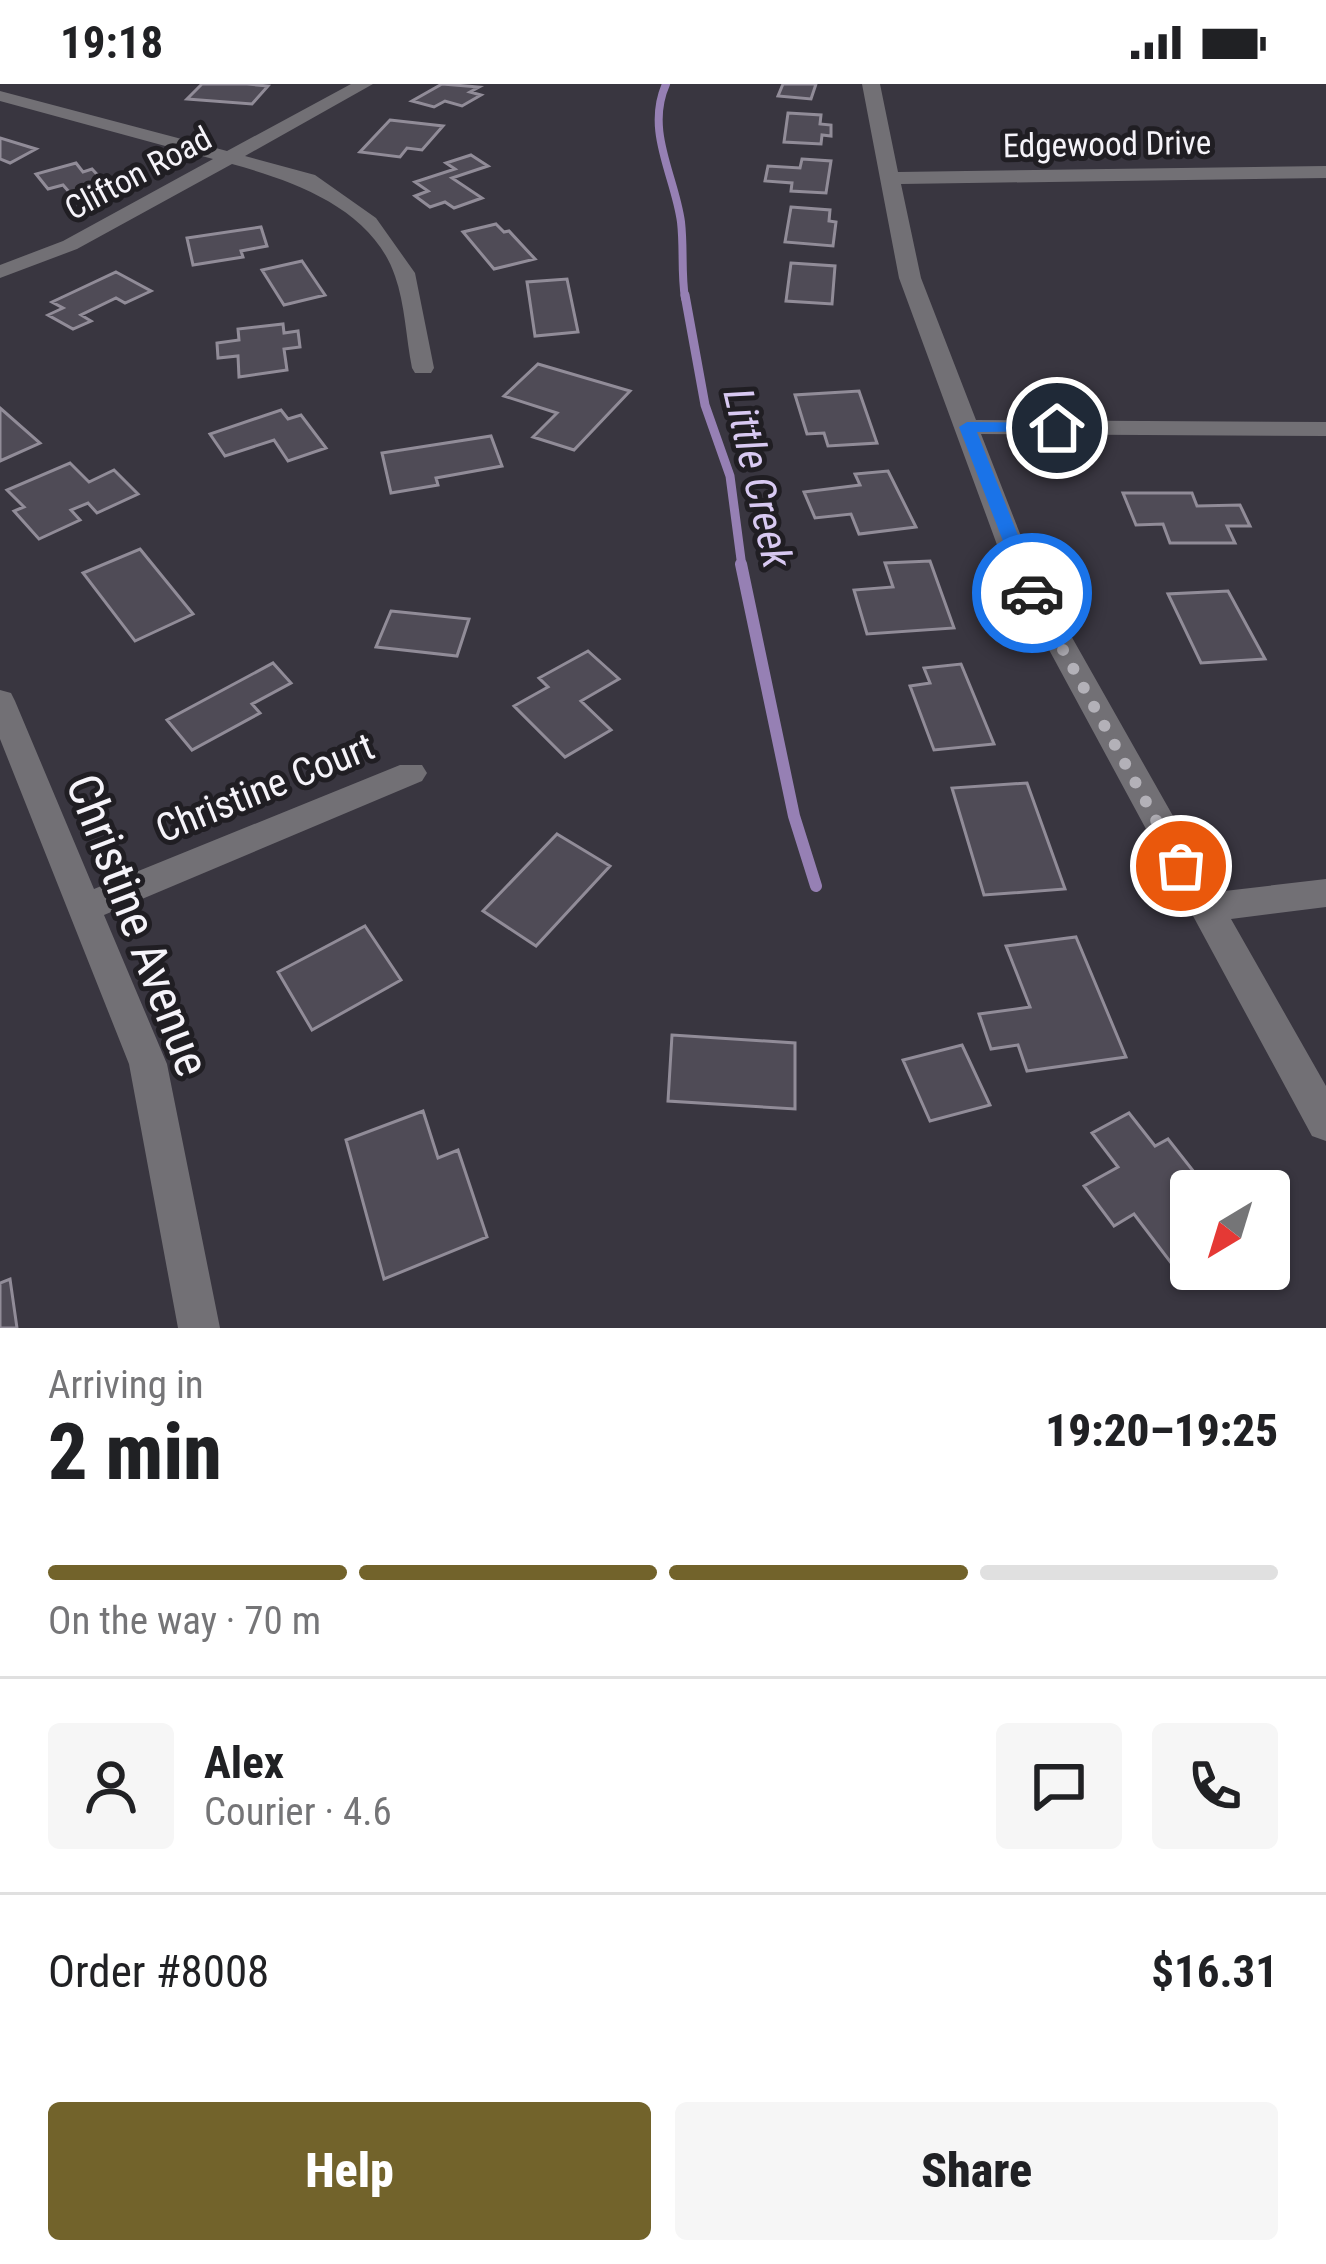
<!DOCTYPE html>
<meta charset="utf-8">
<style>
body{margin:0;font-family:"Roboto Condensed",sans-serif;background:#f6f6f6;color:#202124;height:100vh;display:flex;flex-direction:column;font-size:45px;white-space:nowrap}
*{box-sizing:border-box;margin:0}
p{font-size:39px;color:#757577}
.icon{flex:none;width:66px;height:66px;fill:none;stroke:currentColor;stroke-width:2;stroke-linecap:round;stroke-linejoin:round}
.map{position:relative;height:1244px;overflow:hidden}
.drawer{display:flex;flex-direction:column;background:#fff;flex:1}
.drawer>*{flex:none}
.needle{width:78px;rotate:218deg}
.fabs{position:absolute;left:1170px;top:1086px;display:grid;gap:24px}
.fabs a{display:grid;place-items:center;width:120px;height:120px;border-radius:12px;background:#fff;box-shadow:0 3px 9px #0004;font-size:60px}
.pin{position:absolute;display:grid;place-items:center;width:102px;height:102px;color:#fff;margin:-51px;border:6px solid #fff;border-radius:50%;box-shadow:0 3px 12px #0007}
.courier{position:absolute;display:grid;place-items:center;width:120px;height:120px;margin:-60px;border:9px solid #1a73e8;border-radius:50%;background:#fff;color:#222;box-shadow:0 3px 15px #0007}
.summary em{font-style:normal;font-weight:800}
.summary div{display:flex;flex-direction:column-reverse}
.summary{display:flex;align-items:center;justify-content:space-between;height:204px;padding:0 48px}
h1{font-size:78px;font-weight:800;line-height:90px}
.bar{display:grid;grid-template-columns:repeat(4,1fr);gap:18px 12px;align-content:center;height:144px;padding:0 48px}
.bar i{height:15px;border-radius:9px;background:#e0e0e0}
.bar .selected{background:#72632b}
.bar p{grid-column:span 4}
.line{display:flex;align-items:center;gap:30px;padding:0 48px;border-top:3px solid #e0e0e0}
.line div{flex:1}
.round{display:grid;place-items:center;flex:none;width:126px;height:126px;border-radius:12px;background:#f6f6f6}
.cta{display:flex;gap:24px;margin-top:auto;padding:24px 48px}
.cta a{flex:1;height:138px;border-radius:12px;background:#72632b;color:#fff;font-size:48px;font-weight:800;line-height:138px;text-align:center}
.cta a+a{background:#f6f6f6;color:#202124}
.status{display:flex;justify-content:space-between;align-items:center;height:84px;padding:0 60px;background:#fff;direction:ltr}
.status svg{height:33px;fill:currentColor}
.map>svg:first-child{display:block}
.lines{fill:none;stroke-linecap:round;stroke-linejoin:round}
.stream-far2{stroke:#9680b4;stroke-width:8}
.stream-far1{stroke:#9680b4;stroke-width:9}
.stream{stroke:#9680b4;stroke-width:12}
.building{fill:#4f4b56;stroke:#918c98;stroke-width:3}
.minor{fill:#727075;fill-rule:evenodd}
.route{fill:#1a73e8}
.done{stroke:#b3b1b8;stroke-width:12;stroke-dasharray:0 21.6}
.labels{text-anchor:middle;dominant-baseline:central;stroke-width:10;stroke-linejoin:round;paint-order:stroke}
.far-street-label{font-size:33px;fill:#f5f3f9;stroke:#201e23}
.street-label{font-size:39px;fill:#f5f3f9;stroke:#201e23}
.water-label{font-size:42px;font-style:italic;fill:#d8c9f2;stroke:#201e23}
.near-street-label{font-size:48px;fill:#f5f3f9;stroke:#201e23}
</style>
<div class="status"><b>19:18</b><svg viewBox="0 0 49 12"><path d="M0 12V9h3v3zM5 12V6h3v6zM10 12V3h3v9zM15 12V0h3v12zM26 1h20v11H26zM47 4h2v5h-2z"/></svg></div>
<div class="map">
<svg width="1326" height="1244" viewBox="0 0 1326 1244">
<rect width="100%" height="100%" fill="#393640"/>
<g class="lines">
<!-- stream-far2 -->
<path class="stream-far2" d="M666,0C645,47 675,92 681,138C684,164 681,189 685,214"/>
<!-- stream-far1 -->
<path class="stream-far1" d="M685,211L705,321L730,392L742,483"/>
<!-- stream -->
<path class="stream" d="M741,480L794,732L816,802"/>
</g>
<!-- building -->
<path class="building" d="M202,0H247L268,2L252,20L187,15Z
M442,0L479,3L470,8L481,11L462,22L445,17L434,23L412,17Z
M783,0H816L811,15L778,12Z
M788,29L821,31L820,40L831,41V52L822,51L821,60L784,58Z
M390,36L443,42L422,66L407,64L400,73L360,68Z
M0,54L36,65L10,79L0,75Z
M471,71L488,82L452,94L482,114L454,124L445,118L430,123L415,112L428,107L415,98L455,85L446,79Z
M802,75L831,77L826,109L791,107L792,99L765,97L768,82L800,84Z
M76,79L83,88L92,85L105,99L70,109L63,101L48,105L36,90Z
M791,123L830,126L829,137L836,138L833,162L785,158Z
M496,140L504,148L509,147L535,175L494,185L463,148Z
M261,143L267,162L241,167L243,173L193,181L187,154Z
M302,177L325,211L284,221L262,186Z
M791,179L835,182L832,220L786,217Z
M116,188L151,207L125,219L116,214L81,231L91,237L73,245L48,231L63,224L52,218Z
M567,195L578,248L535,252L527,198Z
M283,240L284,249L298,247L300,263L284,265L287,286L239,293L238,272L218,274L217,259L239,256L238,245Z
M538,280L630,307L574,366L533,353L557,329L504,312Z
M859,307L877,359L828,362L824,349L807,350L795,311Z
M0,324L40,359L0,377Z
M281,326L288,335L301,331L326,364L288,377L274,356L225,372L210,350Z
M491,352L502,382L436,394L438,401L391,409L382,369Z
M70,379L89,398L114,386L138,410L97,429L88,419L71,426L80,436L39,455L14,427L24,423L7,406Z
M888,387L916,443L859,450L851,430L815,434L804,408L860,401L855,390Z
M1123,409H1192L1197,422L1240,421L1250,442H1227L1235,459H1170L1163,440L1136,441Z
M140,465L193,530L135,557L83,489Z
M930,477L954,544L867,550L854,506L893,503L885,479Z
M1228,507L1265,575L1201,579L1168,510Z
M391,527L469,535L457,572L376,563Z
M588,567L619,595L581,617L611,646L565,673L514,622L548,603L539,594Z
M273,579L291,599L252,620L260,629L192,666L167,636Z
M961,580L994,660L934,666L910,602L930,599L924,584Z
M1027,699L1065,805L984,811L952,704Z
M557,750L610,782L536,862L483,827Z
M365,842L401,896L312,946L278,888Z
M1076,853L1126,973L1027,987L1018,961L991,965L979,930L1030,923L1006,862Z
M672,951L795,959V1025L668,1017Z
M962,961L990,1021L930,1037L903,976Z
M423,1027L438,1074L458,1066L487,1153L384,1195L346,1056Z
M1129,1029L1155,1062L1168,1055L1209,1107H1191V1180L1178,1188L1134,1130L1114,1142L1084,1102L1118,1083L1092,1049Z
M10,1195L17,1244H0V1199Z"/>
<g class="lines">
<!-- minor -->
<path class="minor" d="M351,0H373L245,72L315,91L376,134L415,189L434,284L431,289H415L412,284C406,254 405,220 395,192C372,124 293,97 232,80L77,165L0,194V181L63,157L213,75L0,17V7L227,67Z
M862,0H880L898,88L1326,82V94L901,100L921,194L976,336L1326,338V352L981,350L1035,488L1216,808L1326,795V823L1231,835L1326,1002V1057L1312,1052L1007,488L899,194Z
M0,606L11,609L15,617L94,805L400,681H422L427,689L422,697L104,831L167,980L220,1244H178L129,980L0,655Z"/>
</g>
<!-- route -->
<path class="route" d="M1057,339L1065,344L1062,347L977,348L1041,509L1032,515L1023,509L959,343L967,338Z"/>
<g class="lines">
<!-- done -->
<path class="done" d="M1032,509L1181,782"/>
</g>
<g class="labels">
<!-- far-street labels -->
<g class="far-street-label">
<text transform="translate(1107 60) rotate(-1)">Edgewood Drive</text>
<text transform="translate(138 89) rotate(-28)">Clifton Road</text>
</g>
<!-- street labels -->
<g class="street-label">
<text transform="translate(265 704) rotate(-22)">Christine Court</text>
</g>
<!-- water labels -->
<g class="water-label">
<text transform="translate(758 394) rotate(77)">Little Creek</text>
</g>
<!-- near-street labels -->
<g class="near-street-label">
<text transform="translate(138 841) rotate(69)">Christine Avenue</text>
</g>
</g>
</svg>
<div class="fabs">
<a><svg class="needle" viewBox="-14 -14 28 28"><path d="M0-13l5 13h-10z" fill="#e53935"/><path d="M0 13l5-13h-10z" fill="#757577"/></svg></a>
</div>
<div class="pin" style="left:1181px;top:782px;background:#ea580c"><svg class="icon" aria-label="bag" viewBox="0 0 24 24"><path d="M5 8h14l-1 12H6zM9 8a3 3 0 0 1 6 0"/></svg></div>
<div class="pin" style="left:1057px;top:344px;background:#1f2937"><svg class="icon" aria-label="home" viewBox="0 0 24 24"><path d="M3 11l9-7 9 7M6 9v11h12V9"/></svg></div>
<div class="courier" style="left:1032px;top:509px"><svg class="icon" aria-label="car" viewBox="0 0 24 24"><path d="M5 17H2v-5l4-1 3-4h7l3 4 3 1v5h-3M9 17h6M6 11h13"/><circle cx="7" cy="17" r="2"/><circle cx="17" cy="17" r="2"/></svg></div>
</div>
<section class="drawer">
<div class="summary"><div><h1>2 min</h1><p>Arriving in</p></div><em>19:20–19:25</em></div>
<div class="bar"><i class="selected"></i><i class="selected"></i><i class="selected"></i><i></i><p>On the way · 70 m</p></div>
<div class="line" style="height:216px"><a class="round"><svg class="icon" aria-label="person" viewBox="0 0 24 24"><circle cx="12" cy="8" r="4"/><path d="M4 21q1-7 8-7t8 7"/></svg></a><div><b>Alex</b><p>Courier · 4.6</p></div><a class="round"><svg class="icon" aria-label="chat" viewBox="0 0 24 24"><path d="M4 5h16v11H9l-5 4z"/></svg></a><a class="round"><svg class="icon" aria-label="phone" viewBox="0 0 24 24"><path d="M5 4h4l2 5-3 2q2 4 5 5l2-3 5 2v4C11 20 4 13 5 4z"/></svg></a></div>
<div class="line" style="height:156px"><div>Order #8008</div><b>$16.31</b></div>
<div class="cta"><a>Help</a><a>Share</a></div>
</section>
